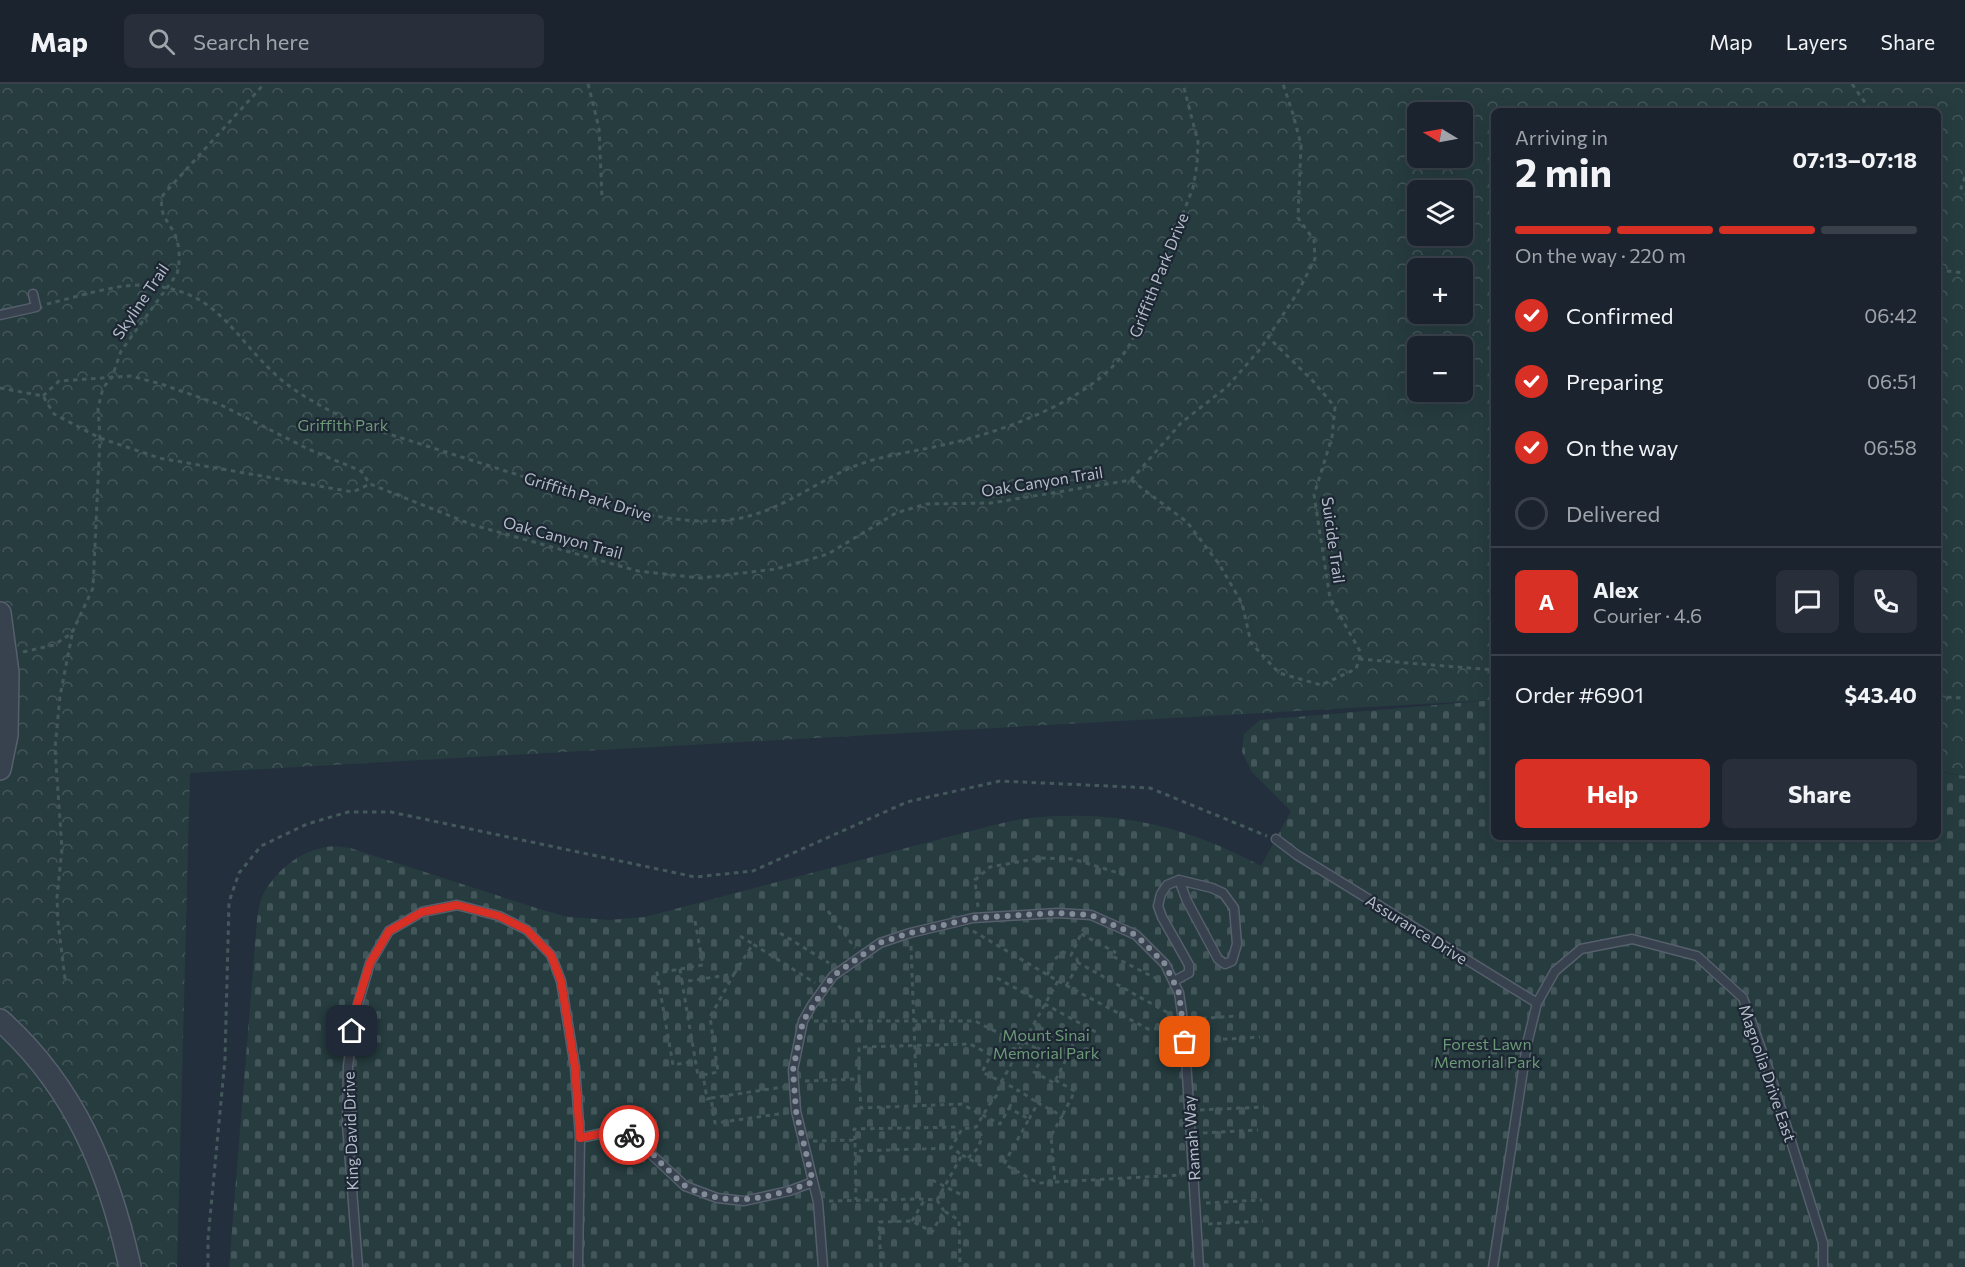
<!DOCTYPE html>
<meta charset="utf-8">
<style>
body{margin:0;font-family:Commissioner,sans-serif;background:#282f3a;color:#f1f3f6;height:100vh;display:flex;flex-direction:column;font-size:22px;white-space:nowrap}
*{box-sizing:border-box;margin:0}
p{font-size:20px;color:#a0a4aa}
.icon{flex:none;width:33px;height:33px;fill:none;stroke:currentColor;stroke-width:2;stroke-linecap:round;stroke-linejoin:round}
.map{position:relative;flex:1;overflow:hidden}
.details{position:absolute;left:1491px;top:24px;width:450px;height:732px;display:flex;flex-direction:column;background:#1b232e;border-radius:9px;box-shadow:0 6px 24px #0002,0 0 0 2px #39404a}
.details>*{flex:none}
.needle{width:39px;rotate:280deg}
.buttons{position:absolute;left:1407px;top:18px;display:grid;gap:12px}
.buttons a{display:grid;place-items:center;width:66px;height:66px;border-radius:9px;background:#1b232e;box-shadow:0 6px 24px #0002,0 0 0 2px #39404a;font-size:30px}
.pin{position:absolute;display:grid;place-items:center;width:51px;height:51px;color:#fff;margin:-26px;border-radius:12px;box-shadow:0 3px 9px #0006}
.courier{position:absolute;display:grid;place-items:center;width:60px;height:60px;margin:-30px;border:4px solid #d93025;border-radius:50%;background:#fff;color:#222;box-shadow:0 2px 8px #0007}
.summary em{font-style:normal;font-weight:700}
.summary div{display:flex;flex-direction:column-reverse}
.summary{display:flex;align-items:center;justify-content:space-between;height:102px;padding:0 24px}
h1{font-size:39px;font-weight:700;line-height:45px}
.bar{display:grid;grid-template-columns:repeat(4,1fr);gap:9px 6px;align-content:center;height:72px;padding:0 24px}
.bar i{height:8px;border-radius:4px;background:#39404a}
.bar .active{background:#d93025}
.bar p{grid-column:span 4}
.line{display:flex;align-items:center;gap:15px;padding:0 24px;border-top:2px solid #39404a}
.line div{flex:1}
.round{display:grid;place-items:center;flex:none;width:63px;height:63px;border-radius:9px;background:#282f3a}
ol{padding:0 24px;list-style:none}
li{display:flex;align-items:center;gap:18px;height:66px}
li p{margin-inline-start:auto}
li .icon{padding:6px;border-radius:50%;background:#d93025;color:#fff;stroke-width:4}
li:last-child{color:#a0a4aa}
li i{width:33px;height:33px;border:3px solid #39404a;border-radius:50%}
.button{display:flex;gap:12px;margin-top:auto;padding:12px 24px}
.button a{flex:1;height:69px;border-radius:9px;background:#d93025;color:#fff;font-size:24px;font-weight:700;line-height:69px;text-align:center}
.button a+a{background:#282f3a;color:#f1f3f6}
header{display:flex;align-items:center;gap:36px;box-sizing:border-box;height:84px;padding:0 30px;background:#1b232e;border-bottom:2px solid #39404a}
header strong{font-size:28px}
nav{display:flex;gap:33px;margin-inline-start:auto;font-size:21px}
.search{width:420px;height:54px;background:#282f3a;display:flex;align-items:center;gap:15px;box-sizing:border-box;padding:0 21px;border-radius:9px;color:#a0a4aa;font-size:22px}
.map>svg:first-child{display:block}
.forest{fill:url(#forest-crowns);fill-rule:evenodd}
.cemetery{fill:url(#cemetery-stones)}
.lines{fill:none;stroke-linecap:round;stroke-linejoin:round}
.service-casing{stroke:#565f6c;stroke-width:11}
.tertiary-casing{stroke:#565f6c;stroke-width:24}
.path{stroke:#44595c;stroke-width:3;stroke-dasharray:4.5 4.5;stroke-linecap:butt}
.service{stroke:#38414e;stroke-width:8}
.tertiary{stroke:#38414e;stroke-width:21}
.done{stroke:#828b98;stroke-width:6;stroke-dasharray:0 10.8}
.route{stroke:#d93025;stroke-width:8}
.labels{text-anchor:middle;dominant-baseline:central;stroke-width:4.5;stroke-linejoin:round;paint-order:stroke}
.street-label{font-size:16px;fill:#b4bcc9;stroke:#1d2633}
.park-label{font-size:16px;fill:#6b9a76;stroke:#1d2633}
</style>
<header>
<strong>Map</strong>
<div class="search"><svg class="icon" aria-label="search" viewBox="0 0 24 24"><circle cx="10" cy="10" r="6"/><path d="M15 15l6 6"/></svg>Search here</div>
<nav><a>Map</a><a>Layers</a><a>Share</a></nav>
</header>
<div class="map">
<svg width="1965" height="1183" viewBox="0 0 1965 1183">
<defs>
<pattern id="forest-crowns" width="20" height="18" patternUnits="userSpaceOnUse" patternTransform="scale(1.5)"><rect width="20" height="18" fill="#263c3f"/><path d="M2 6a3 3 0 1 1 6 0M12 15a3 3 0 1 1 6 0" fill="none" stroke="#435659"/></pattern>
<pattern id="cemetery-stones" width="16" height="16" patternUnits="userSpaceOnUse" patternTransform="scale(1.5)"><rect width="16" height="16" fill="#263c3f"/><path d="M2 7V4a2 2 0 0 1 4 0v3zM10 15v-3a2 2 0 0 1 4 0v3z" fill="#435659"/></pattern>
</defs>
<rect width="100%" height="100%" fill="#242f3e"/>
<!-- forest -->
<path class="forest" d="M0,0H1965V692L1938,687V27H1494V616L190,689L177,1183H0ZM1418,28H1462V74H1418ZM1418,106H1462V152H1418ZM1418,184H1462V230H1418ZM1418,262H1462V308H1418Z"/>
<!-- cemetery -->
<path class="cemetery" d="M1494,616V753H1938V688L1965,692V1183H229L257,836C258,829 259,820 262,813C274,788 299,767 327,763C334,762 343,763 350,764L536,824L568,833L609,836L645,833L986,743C1001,740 1016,735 1031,734C1115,725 1187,742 1261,782L1291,727L1252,688L1242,668L1244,650L1260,636Z"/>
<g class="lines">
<defs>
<path id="service" d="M0,231L36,223L33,210
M1276,755L1297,771L1537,919
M1174,897L1189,889V881L1162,833L1158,822L1161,810L1167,801L1179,796L1212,804L1223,809L1234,824L1237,860L1232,877L1225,880L1218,875L1187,817L1179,796
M580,1054L608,1048L622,1049L638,1054L653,1072L685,1102L717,1114L744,1117L789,1107L813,1098
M358,1183L347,1040L348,982L355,930L370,879L389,847L422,828L457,821L499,832L527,846L551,871L561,897L575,983L580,1054L578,1183
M823,1183L818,1118L796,1027L793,986L803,937L812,921L833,892L880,859L910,849L973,834L1057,829L1091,831L1136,851L1165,880L1179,909L1184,943L1199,1183
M1493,1183L1527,960L1537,919L1555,887L1581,865L1632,855L1697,872L1743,914L1769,987L1823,1159V1183"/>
<path id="tertiary" d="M0,529L8,589L7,651L0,685
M0,936C75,1003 109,1087 130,1183"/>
</defs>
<!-- service casing -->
<use href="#service" class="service-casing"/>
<!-- tertiary casing -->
<use href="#tertiary" class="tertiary-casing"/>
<!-- path -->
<path class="path" d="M588,0L599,44L602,114
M1852,0L1871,27
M1965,93L1961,104L1965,110
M1938,186L1965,189
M47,220C77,213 115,200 146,201C218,206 230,249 277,292C298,311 325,324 351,338L635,428C669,435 700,440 735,435C780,428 813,399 855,382C883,371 913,368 943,361C998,349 1078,321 1117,278C1136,257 1144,228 1155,201C1167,169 1180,137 1193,104L1197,81L1198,58L1183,0
M0,304L43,312L54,330L100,354L159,374L353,408L370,400
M43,312L59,297L131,292L161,300L221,321L308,365L361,387L370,400L473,441L638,487L701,494L776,485L828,470L896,429L926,420L991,419L1131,396L1181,339L1228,302L1261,264L1298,208L1315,175L1314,156L1298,134L1301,61L1293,30L1283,0
M1131,396L1187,438L1219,480L1242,519L1251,559L1279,589L1321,601L1356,585L1361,569L1330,514L1314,411L1332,353L1335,323L1313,297L1268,253
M23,568L54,561L72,549L93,504L100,354L98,324L103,304L112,293L121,267L177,190C180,178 180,168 177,156C171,137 157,133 163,111L264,0
M1359,575L1494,586
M1938,613L1965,614
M978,823L975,796L990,783L1040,774L1073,775L1125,791
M828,827L855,864
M695,837L703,881L657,889L673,981L696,977
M973,847L1058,897L1022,961
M780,849L829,879
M1081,850L1115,868L1112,872L1161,897
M740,852L753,860
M911,862L917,1022
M1077,878L1170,930
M680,885L682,898
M734,890L753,860L815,899
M1047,891L1055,875L1063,868L1071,871L1086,840
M997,894L1096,948
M65,895L58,838L57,813L62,765L55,665L60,612L72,551
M1058,897L1148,945L1173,944
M1066,902L1078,881L1077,875L1071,871
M1193,935L1237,932
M814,937H975L1022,961L999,1002L997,1011L989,1021L976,1043L962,1045L951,1064L855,1067
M1196,957L1260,953
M1024,958L1045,969L1034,988L1054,999L1073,962L1034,940
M703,991L718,988L710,933L734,890L682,898L698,992L703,991L707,1015L711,1014L715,1039L786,1029
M859,995V963L970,960L991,971L982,988L1018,1006
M1055,996L1075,1007L1062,1032
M805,997L859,995L861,1024L961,1020L1000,1040L1009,1024L1029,1035L1004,1080L1038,1099L1055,1098L1051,1052L1062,1032L1038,1019L1029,1035
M711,1014L783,1003
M1009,1024L1018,1006L1038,1019
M1200,1026L1264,1023
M1203,1049L1258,1046
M855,1056L854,1045L957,1043
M813,1057L855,1056L856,1116
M962,1071L982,1082
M968,1074L978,1064L982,1053L977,1044
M932,1096L966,1113
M1055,1098L1182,1091
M937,1116L962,1071L952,1064
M829,1117L920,1115L937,1116L944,1127
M1206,1119L1262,1116
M912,1137L925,1115
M1208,1140L1263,1137
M208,1183V1155L225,975L229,818L239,789L261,762L307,740L348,728H391L695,793L753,787L907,718L1000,697L1150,704L1267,752
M881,1183L879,1138L912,1137L932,1148L944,1127L959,1136L960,1183"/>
<!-- service -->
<use href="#service" class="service"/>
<!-- tertiary -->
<use href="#tertiary" class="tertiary"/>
</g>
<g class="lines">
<!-- done -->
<path class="done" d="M629,1051C644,1056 654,1073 666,1084C673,1090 680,1099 687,1103C731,1125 770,1114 813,1098L796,1027L793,986L803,937L833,892L879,859L910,849L973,834L1056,829L1091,831L1136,851L1165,880L1179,909L1185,958"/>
<!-- route -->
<path class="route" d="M352,947L354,930L370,879L389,847L422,828L457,821L499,832L527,846L551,871L561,897L575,983L580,1054L608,1048L629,1051"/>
</g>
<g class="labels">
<!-- street labels -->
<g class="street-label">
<text transform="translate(1158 191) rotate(-68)">Griffith Park Drive</text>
<text transform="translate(140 217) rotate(-56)">Skyline Trail</text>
<text transform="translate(1042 397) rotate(-9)">Oak Canyon Trail</text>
<text transform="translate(588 412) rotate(17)">Griffith Park Drive</text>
<text transform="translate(563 453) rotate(15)">Oak Canyon Trail</text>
<text transform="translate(1334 456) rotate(82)">Suicide Trail</text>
<text transform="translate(1417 845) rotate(32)">Assurance Drive</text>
<text transform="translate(1768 989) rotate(71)">Magnolia Drive East</text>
<text transform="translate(350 1047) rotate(-92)">King David Drive</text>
<text transform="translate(1191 1054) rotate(-94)">Ramah Way</text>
</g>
<!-- park labels -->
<g class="park-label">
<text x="343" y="340">Griffith Park</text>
<text x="1046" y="950">Mount Sinai<tspan x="1046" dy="18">Memorial Park</tspan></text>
<text x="1487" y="959">Forest Lawn<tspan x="1487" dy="18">Memorial Park</tspan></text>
</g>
</g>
</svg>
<div class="buttons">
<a><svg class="needle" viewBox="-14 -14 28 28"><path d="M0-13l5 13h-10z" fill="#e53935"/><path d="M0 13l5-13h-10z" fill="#a0a4aa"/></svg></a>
<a><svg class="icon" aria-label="layers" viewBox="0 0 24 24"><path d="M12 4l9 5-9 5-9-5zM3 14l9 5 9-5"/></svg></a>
<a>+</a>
<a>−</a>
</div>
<div class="pin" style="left:1185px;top:958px;background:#ea580c"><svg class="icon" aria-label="bag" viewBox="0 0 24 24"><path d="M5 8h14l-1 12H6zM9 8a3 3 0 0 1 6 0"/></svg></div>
<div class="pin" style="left:352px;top:947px;background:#1f2937"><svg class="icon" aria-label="home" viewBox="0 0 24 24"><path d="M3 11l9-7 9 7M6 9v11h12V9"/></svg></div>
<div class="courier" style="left:629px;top:1051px"><svg class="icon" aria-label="bike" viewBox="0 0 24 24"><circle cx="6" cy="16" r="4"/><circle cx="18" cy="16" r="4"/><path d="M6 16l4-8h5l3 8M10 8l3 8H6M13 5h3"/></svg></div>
<section class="details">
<div class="summary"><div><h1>2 min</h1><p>Arriving in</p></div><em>07:13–07:18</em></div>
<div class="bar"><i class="active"></i><i class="active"></i><i class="active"></i><i></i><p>On the way · 220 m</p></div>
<ol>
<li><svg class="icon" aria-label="check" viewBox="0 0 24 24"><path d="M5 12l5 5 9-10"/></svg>Confirmed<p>06:42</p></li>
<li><svg class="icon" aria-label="check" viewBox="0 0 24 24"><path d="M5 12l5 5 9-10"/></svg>Preparing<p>06:51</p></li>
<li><svg class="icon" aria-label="check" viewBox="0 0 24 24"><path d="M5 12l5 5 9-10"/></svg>On the way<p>06:58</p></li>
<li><i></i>Delivered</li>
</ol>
<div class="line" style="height:108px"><b class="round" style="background:#d93025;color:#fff">A</b><div><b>Alex</b><p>Courier · 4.6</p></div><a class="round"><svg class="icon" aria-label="chat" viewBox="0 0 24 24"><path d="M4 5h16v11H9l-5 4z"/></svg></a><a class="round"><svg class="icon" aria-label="phone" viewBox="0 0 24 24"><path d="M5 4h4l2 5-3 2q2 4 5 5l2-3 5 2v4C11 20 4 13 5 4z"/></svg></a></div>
<div class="line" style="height:78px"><div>Order #6901</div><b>$43.40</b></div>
<div class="button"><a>Help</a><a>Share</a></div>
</section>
</div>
